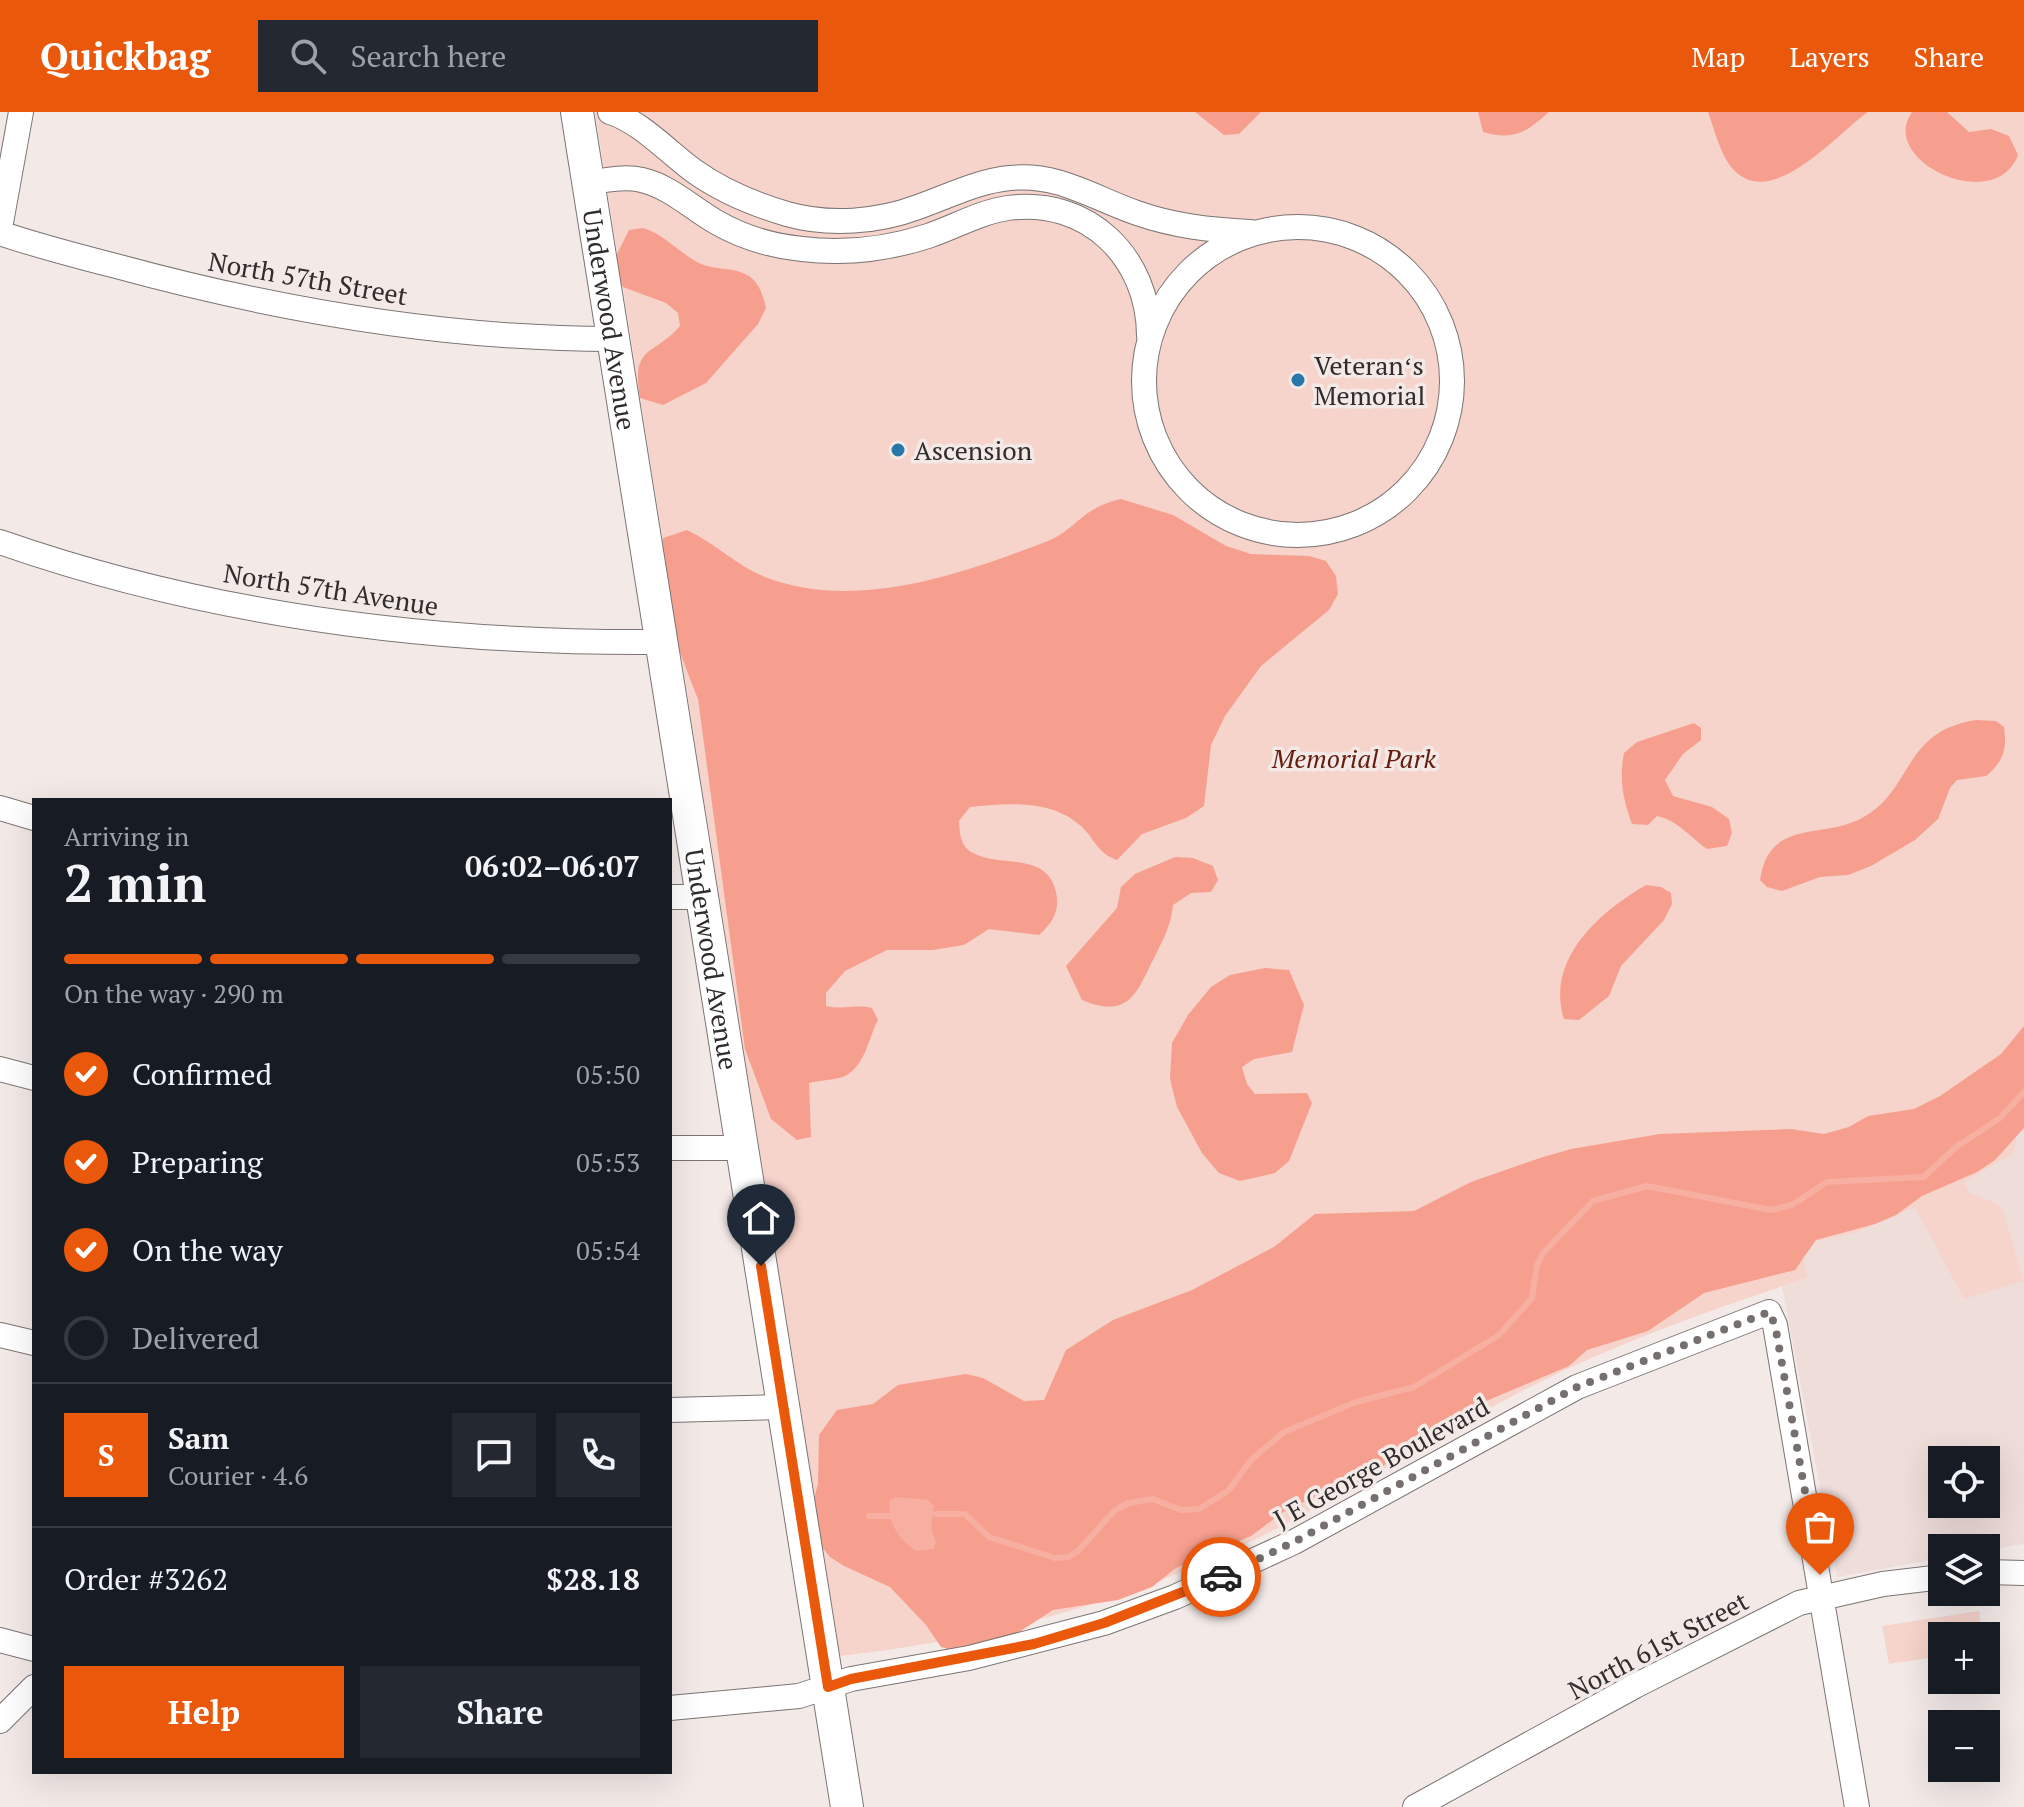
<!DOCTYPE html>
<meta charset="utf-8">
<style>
body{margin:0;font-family:"PT Serif",serif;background:#242831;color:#f1f3f6;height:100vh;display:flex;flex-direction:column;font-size:30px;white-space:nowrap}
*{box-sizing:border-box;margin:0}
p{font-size:26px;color:#9ea1a6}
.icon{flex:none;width:44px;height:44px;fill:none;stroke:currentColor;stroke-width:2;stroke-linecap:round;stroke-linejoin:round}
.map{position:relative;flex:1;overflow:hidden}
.details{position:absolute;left:32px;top:686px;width:640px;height:976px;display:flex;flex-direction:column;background:#171b24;border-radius:0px;box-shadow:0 8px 32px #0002}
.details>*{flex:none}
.fabs{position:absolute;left:1928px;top:1334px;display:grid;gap:16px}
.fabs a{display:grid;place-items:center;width:72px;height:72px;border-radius:0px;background:#171b24;box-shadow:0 8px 32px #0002;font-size:40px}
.pin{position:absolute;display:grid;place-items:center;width:68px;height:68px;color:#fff;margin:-82px -34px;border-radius:50% 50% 50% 0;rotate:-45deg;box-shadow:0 0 8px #0007}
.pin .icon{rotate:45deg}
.courier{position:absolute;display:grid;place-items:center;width:80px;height:80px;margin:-40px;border:6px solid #ea580c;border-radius:50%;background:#fff;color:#222;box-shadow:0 2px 10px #0007}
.head em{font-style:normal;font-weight:700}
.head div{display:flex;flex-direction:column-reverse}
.head{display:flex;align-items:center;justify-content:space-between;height:136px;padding:0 32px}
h1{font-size:52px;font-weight:700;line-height:60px}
.bar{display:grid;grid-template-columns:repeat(4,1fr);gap:12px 8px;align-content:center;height:96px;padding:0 32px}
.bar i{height:10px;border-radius:6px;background:#363941}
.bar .on{background:#ea580c}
.bar p{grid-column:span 4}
.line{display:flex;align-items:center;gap:20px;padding:0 32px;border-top:2px solid #363941}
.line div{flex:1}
.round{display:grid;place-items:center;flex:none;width:84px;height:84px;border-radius:0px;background:#242831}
ol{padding:0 32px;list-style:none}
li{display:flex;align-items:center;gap:24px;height:88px}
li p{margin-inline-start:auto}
li .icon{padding:8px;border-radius:50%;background:#ea580c;color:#fff;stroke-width:4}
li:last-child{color:#9ea1a6}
li i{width:44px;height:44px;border:4px solid #363941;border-radius:50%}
.action{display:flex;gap:16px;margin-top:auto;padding:16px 32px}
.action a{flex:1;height:92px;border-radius:0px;background:#ea580c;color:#fff;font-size:32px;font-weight:700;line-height:92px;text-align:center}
.action a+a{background:#242831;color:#f1f3f6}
header{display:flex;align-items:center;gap:48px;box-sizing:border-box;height:112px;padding:0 40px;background:#ea580c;color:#fff}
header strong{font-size:38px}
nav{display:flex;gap:44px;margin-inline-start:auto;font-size:28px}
.search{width:560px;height:72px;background:#242831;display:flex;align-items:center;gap:20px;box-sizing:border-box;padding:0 28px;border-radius:0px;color:#9ea1a6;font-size:30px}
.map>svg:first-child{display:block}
.built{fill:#efddda;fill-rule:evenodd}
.green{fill:#f6d3cb}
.forest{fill:#f79f8e}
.water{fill:#f6afa0}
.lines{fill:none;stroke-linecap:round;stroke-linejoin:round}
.stream{stroke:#f6afa0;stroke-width:6}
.minor-casing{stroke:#7c7473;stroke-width:26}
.secondary-casing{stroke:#7c7473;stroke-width:34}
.minor{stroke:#fff;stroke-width:24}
.secondary{stroke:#fff;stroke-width:32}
.done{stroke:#756f6e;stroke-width:8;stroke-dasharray:0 14.4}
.route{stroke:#ea580c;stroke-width:10}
.poi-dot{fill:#2976a8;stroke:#f3eae8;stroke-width:3}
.labels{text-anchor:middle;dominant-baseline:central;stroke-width:7;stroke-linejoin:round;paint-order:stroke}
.street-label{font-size:26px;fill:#312d2d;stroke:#f3eae8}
.poi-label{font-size:26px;fill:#312d2d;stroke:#f3eae8;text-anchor:start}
.park-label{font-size:26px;font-style:italic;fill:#681c0f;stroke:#f3eae8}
</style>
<header>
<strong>Quickbag</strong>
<div class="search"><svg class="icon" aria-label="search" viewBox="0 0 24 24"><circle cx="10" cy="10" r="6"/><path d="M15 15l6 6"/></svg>Search here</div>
<nav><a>Map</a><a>Layers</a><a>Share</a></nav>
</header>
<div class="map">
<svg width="2024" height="1695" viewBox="0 0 2024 1695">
<rect width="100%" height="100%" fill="#f3eae8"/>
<!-- built -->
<path class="built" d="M2024,1013V1432L1986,1438L1942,1436V1446L1837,1465L1782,1174L1807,1166L1803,1141L1808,1131L1858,1120L1915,1094ZM1942,1348H1986V1392H1942Z"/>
<!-- green -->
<path class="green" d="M595,0H2024V1013L2018,1015L2014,1041L1964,1070L1969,1081L1994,1090L2003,1098L2024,1169L1964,1187L1915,1095L1858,1120L1808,1131L1803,1141L1807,1166C1712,1197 1616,1231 1526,1277C1448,1317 1373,1365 1295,1407C1154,1483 998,1527 840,1544Z
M1979,1499L1982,1524H1942V1544L1889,1552L1882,1514Z"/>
<!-- forest -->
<path class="forest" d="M1195,0H1261L1239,22L1224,23Z
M1478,0H1549C1527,20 1514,29 1483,20Z
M1708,0H1868C1837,21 1767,106 1729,52C1719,38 1714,16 1708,0Z
M1912,0H1947L1969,20L1991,17L2009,24L2018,43C1995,104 1877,49 1912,0Z
M643,116C666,123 680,142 701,152C715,158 735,155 749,164C759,170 764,186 766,196L758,212L706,271L663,293L640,286C631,232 653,245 680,214L678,201L666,191L623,175L612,152L629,118Z
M1121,387L1173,403L1226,434L1251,442L1309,444L1326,449L1336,464L1338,482L1329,498L1261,554L1225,604L1211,633L1204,694L1186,706L1142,722L1117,748C1097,741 1095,727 1081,714C1051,687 1007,691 970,695L959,709C960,722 960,734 973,741C1001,756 1047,739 1056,780C1060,799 1053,810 1039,823L989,817L964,833L933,838H887L845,859L826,881V894C843,898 855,892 872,896L878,908C868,927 866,951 847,963C838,968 820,968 809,971L811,1025L797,1028L771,1007L745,937L698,587C681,545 653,472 663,426L687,418C715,431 737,454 765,465C856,500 962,462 1048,429C1077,417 1081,396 1121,387Z
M1976,608L1996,609L2004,615C2007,637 2004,649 1986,664L1957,668L1950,676L1938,707L1915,728L1871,754L1848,763L1820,765L1782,779L1767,775L1760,768C1769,706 1821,728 1862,706C1913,679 1902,619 1976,608Z
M1694,611L1701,616V628L1683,642L1665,668L1673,684L1712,695L1729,707L1732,721L1727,734L1707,737C1690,725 1677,708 1657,704L1648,713L1632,712C1623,687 1619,667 1624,641L1637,630Z
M1175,745L1193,746L1213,754L1218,768L1211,780L1191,781L1173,793C1171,814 1163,828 1154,846C1137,880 1129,908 1082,888L1066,854L1117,796L1121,775L1135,762Z
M1646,773L1661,775L1671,781L1672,792L1664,808L1621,854L1609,884L1579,908L1564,907C1545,848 1599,800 1646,773Z
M1265,856L1289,858L1304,893L1292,940L1254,947L1242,955L1247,972L1255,982L1307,981L1312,991L1289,1049L1275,1061L1240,1069L1219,1061L1202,1041L1177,995L1170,967L1172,931L1188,903L1211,875L1230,863Z
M2024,914V1016L1995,1048L1977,1060L1922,1084L1896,1103L1875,1112L1816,1128L1795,1158L1704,1181L1648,1219L1587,1238L1569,1254L1467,1297L1405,1337L1346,1383L1294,1392L1251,1424L1176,1456L1152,1475L1118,1488L1053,1498L1016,1522L957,1540L941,1535L926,1513L890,1475L844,1454L830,1445L817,1429L812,1394L818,1372L819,1323L837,1298L873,1292L898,1273L966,1262L983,1266L1024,1289L1044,1288L1066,1238L1113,1208L1192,1178L1274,1135L1315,1102L1414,1099L1471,1070L1540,1046L1571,1037L1660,1022L1791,1017L1824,1022L1849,1015L1868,1004L1914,997L1940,984L2001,942Z"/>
<!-- water -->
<path class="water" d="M896,1385L928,1388L934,1394L931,1416L936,1429L934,1437L916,1439C899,1428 886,1409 890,1388Z"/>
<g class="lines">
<!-- stream -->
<path class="stream" d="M936,1402H965L989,1425L1055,1446L1068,1445L1078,1439L1115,1398L1129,1391L1153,1387L1181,1398L1199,1397L1228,1379L1251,1348L1284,1320L1356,1290L1414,1275L1499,1223L1532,1186L1537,1153L1543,1141L1593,1089L1647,1074L1771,1098L1792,1093L1827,1070L1924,1065L1956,1035L2000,1006L2024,980
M869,1404H891"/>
<defs>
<path id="minor" d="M610,0C641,10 668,40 694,59C722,79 753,92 787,102C829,114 878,110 918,95C949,84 978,69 1010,66C1059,61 1093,86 1137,101C1174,114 1210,118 1250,120
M588,71C606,68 625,64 642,68C669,74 693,97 716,110C742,125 772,134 802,137C844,142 888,137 928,124C955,115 980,100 1008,96C1088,85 1149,146 1149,224
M1144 269a154 154 0 1 1 308 0a154 154 0 1 1-308 0Z
M0,116L21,0
M0,121C38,134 77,144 116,154C277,198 446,227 613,227
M0,430C212,504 438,532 662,530
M0,696L34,706
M670,785H703
M0,957L34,966
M670,1036H743
M0,1223L34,1231
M670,1298L783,1295
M1986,1460L2024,1461
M0,1528L34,1537
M670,1596L799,1584L851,1567L969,1546L1104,1511L1175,1485L1294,1430L1577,1275L1769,1200L1775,1213L1857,1695
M0,1609L34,1575
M1415,1695L1635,1574L1799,1491L1883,1472L1942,1465"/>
<g id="secondary">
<path id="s1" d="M577,0L847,1695"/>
</g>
</defs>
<!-- minor casing -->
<use href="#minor" class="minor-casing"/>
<!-- secondary casing -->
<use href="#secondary" class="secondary-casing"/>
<!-- minor -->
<use href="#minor" class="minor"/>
<!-- secondary -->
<use href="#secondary" class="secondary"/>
</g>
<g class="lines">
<!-- done -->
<path class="done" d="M1221,1465L1294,1430L1577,1275L1769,1200L1775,1213L1820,1463"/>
<!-- route -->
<path class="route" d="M761,1154L828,1575L851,1567L1034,1532L1104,1511L1221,1465"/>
</g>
<!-- markers -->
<g class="poi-dot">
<circle cx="1298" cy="268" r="8"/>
<circle cx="898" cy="338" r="8"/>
</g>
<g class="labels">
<!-- street labels -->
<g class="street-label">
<text transform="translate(308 166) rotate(10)">North 57th Street</text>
<text stroke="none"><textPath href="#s1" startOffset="210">Underwood Avenue</textPath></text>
<text transform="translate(331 477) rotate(9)">North 57th Avenue</text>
<text stroke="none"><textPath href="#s1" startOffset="858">Underwood Avenue</textPath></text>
<text transform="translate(1381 1350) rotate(-29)">J E George Boulevard</text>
<text transform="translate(1658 1533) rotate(-28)">North 61st Street</text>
</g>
<!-- poi labels -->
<g class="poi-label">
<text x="1314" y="253">Veteranʻs<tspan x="1314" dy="30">Memorial</tspan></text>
<text x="914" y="338">Ascension</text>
</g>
<!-- park labels -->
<g class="park-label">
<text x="1354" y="646">Memorial Park</text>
</g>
</g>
</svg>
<div class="fabs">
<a><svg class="icon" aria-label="locate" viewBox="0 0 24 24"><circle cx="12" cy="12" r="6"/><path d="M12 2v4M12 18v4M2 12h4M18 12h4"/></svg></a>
<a><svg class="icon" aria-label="layers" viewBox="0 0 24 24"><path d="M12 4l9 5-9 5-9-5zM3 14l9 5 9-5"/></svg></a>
<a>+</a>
<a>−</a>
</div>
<div class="pin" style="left:1820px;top:1463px;background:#ea580c"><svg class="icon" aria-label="bag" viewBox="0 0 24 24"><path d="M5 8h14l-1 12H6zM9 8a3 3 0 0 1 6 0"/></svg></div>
<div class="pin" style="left:761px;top:1154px;background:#1f2937"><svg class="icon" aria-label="home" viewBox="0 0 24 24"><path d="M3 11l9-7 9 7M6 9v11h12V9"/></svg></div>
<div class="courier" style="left:1221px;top:1465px"><svg class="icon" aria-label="car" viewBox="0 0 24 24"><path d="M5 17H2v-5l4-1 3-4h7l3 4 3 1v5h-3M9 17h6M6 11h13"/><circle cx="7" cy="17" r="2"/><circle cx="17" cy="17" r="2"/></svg></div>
<section class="details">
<div class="head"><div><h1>2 min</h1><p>Arriving in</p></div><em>06:02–06:07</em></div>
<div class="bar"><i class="on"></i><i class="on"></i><i class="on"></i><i></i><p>On the way · 290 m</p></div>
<ol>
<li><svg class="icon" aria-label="check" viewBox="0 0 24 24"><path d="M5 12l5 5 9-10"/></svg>Confirmed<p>05:50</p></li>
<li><svg class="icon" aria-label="check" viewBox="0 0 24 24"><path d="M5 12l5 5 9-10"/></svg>Preparing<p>05:53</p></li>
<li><svg class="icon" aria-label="check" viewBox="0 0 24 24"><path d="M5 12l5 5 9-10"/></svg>On the way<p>05:54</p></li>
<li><i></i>Delivered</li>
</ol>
<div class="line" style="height:144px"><b class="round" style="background:#ea580c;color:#fff">S</b><div><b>Sam</b><p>Courier · 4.6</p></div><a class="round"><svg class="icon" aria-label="chat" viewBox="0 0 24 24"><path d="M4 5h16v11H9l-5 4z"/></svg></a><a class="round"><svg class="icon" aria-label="phone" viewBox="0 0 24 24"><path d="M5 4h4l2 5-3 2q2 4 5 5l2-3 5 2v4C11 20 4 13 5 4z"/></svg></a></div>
<div class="line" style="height:104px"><div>Order #3262</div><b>$28.18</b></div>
<div class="action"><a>Help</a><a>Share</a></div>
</section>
</div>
